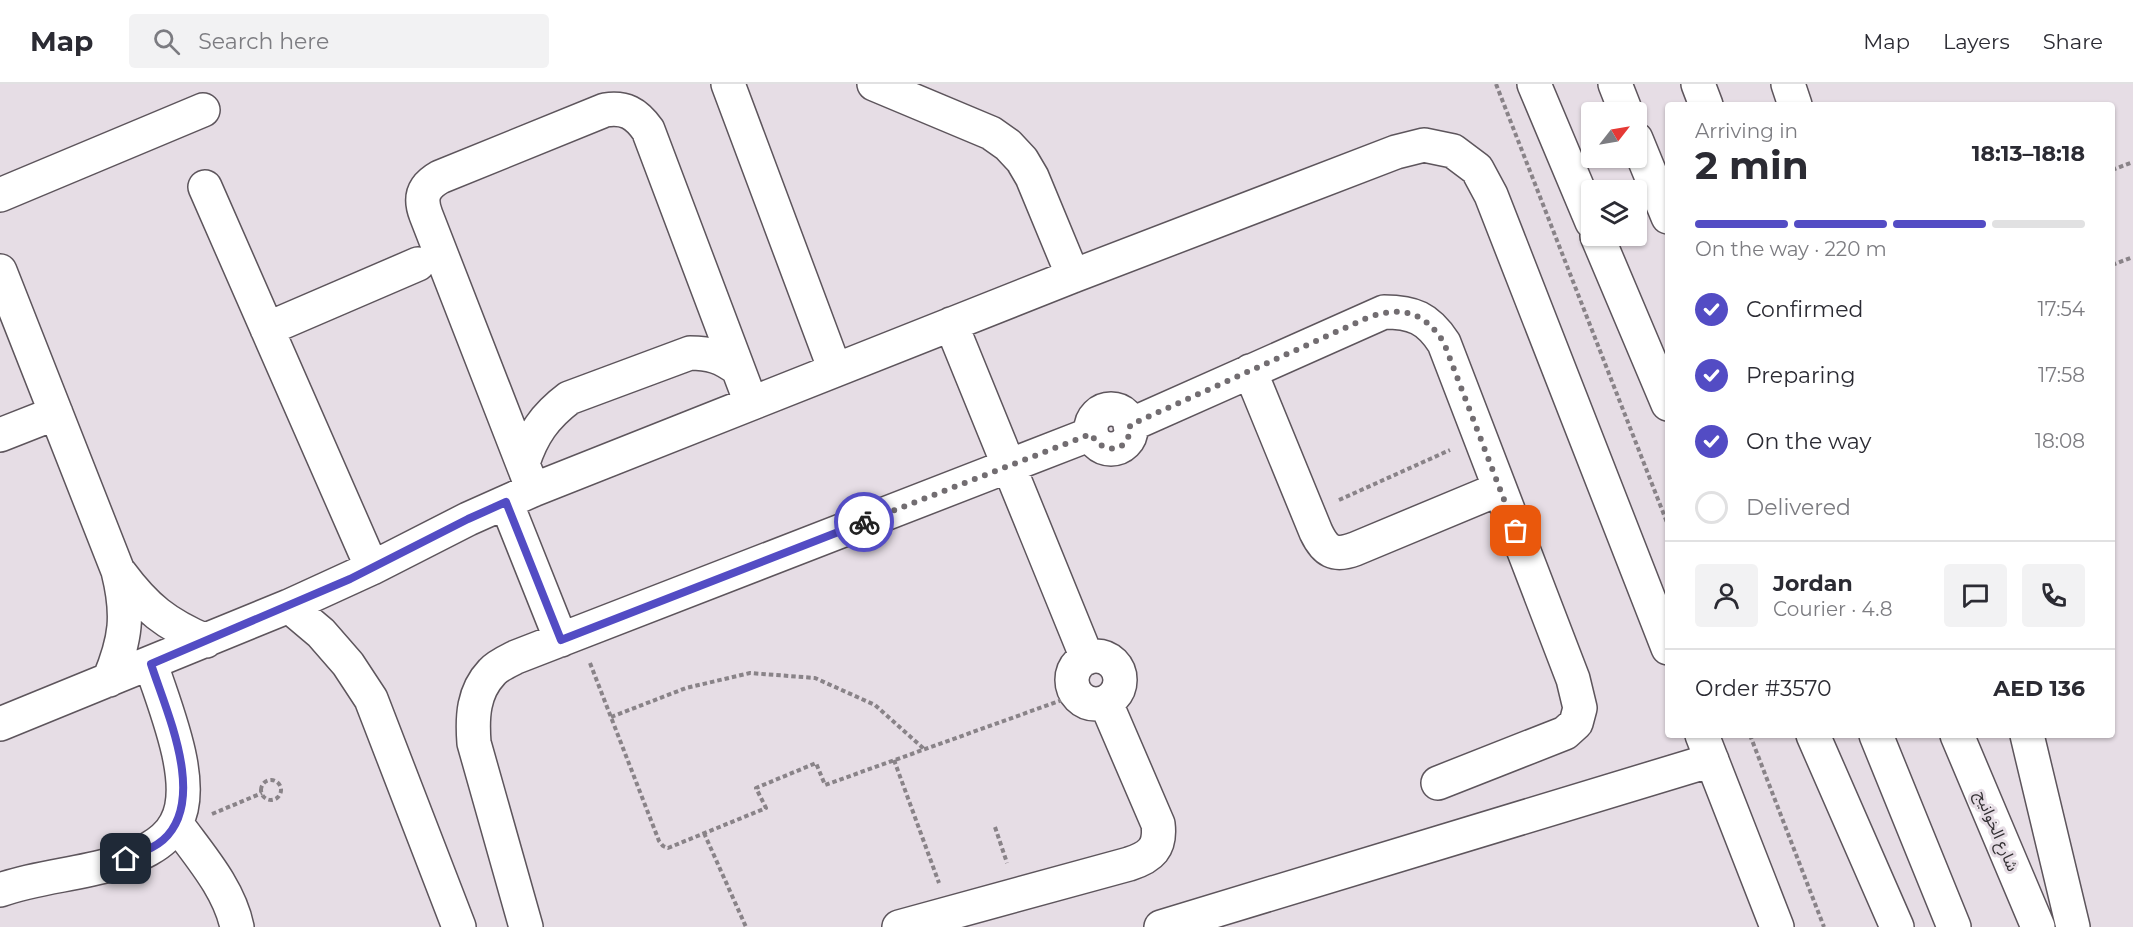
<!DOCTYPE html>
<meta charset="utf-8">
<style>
body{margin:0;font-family:Montserrat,"Noto Sans Arabic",sans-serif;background:#f2f2f3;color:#2b2b33;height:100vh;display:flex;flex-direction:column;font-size:22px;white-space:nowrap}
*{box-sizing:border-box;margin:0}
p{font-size:20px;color:#7c7c81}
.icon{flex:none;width:33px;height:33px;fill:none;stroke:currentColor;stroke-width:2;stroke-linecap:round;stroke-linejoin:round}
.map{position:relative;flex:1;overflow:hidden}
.side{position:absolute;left:1665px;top:18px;width:450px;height:636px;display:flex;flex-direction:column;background:#fff;border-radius:6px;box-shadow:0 2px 4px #0004}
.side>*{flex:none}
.needle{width:39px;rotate:59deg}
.tools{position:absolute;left:1581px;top:18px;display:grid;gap:12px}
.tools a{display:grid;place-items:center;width:66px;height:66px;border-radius:6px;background:#fff;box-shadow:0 2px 4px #0004;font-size:30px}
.pin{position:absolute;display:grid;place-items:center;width:51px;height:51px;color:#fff;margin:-26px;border-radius:12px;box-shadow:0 3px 9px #0006}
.courier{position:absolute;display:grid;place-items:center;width:60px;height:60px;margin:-30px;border:4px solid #534cc4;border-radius:50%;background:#fff;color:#222;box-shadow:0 2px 8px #0007}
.summary em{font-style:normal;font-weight:700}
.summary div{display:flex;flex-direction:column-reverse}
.summary{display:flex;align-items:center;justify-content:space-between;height:102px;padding:0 30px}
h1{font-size:39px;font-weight:700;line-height:45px}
.bar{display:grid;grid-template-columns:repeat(4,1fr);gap:9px 6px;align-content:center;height:72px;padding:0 30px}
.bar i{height:8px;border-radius:4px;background:#e1e1e2}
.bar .active{background:#534cc4}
.bar p{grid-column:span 4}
.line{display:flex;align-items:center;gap:15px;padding:0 30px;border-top:2px solid #e1e1e2}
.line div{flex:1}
.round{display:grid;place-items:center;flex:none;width:63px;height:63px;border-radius:6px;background:#f2f2f3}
ol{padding:0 30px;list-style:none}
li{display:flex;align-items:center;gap:18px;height:66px}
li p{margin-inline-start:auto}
li .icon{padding:6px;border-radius:50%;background:#534cc4;color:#fff;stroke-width:4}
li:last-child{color:#7c7c81}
li i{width:33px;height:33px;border:3px solid #e1e1e2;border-radius:50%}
header{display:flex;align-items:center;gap:36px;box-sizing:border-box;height:84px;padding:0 30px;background:#fff;border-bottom:2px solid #e1e1e2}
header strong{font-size:28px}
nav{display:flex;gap:33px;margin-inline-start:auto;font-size:21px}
.search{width:420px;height:54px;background:#f2f2f3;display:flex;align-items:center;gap:15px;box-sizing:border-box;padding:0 21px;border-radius:6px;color:#7c7c81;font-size:22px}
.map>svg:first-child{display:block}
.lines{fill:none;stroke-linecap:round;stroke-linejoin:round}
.minor-casing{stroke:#5d555c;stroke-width:36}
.highway-casing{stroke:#5d555c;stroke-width:36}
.path{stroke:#898388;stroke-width:4;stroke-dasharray:4.5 3;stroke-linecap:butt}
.minor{stroke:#fff;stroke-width:33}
.highway{stroke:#fff;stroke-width:33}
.done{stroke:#726d71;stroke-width:6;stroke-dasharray:0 10.8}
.route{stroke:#534cc4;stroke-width:8}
.labels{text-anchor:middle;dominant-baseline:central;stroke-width:6;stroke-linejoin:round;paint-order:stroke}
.street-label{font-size:16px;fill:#333033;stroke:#e6dde5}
</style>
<header>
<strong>Map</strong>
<div class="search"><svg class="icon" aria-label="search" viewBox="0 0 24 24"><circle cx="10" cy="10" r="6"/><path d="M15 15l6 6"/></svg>Search here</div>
<nav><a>Map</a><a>Layers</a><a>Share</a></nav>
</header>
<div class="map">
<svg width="2133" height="843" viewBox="0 0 2133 843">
<rect width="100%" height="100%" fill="#e6dde5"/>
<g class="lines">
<defs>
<path id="minor" d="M728,0L835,286
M874,0L991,49L1008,61L1022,76L1032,93L1073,192
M205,103L372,484
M0,111L203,26
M0,187L118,487C129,531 126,555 109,596
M951,240L1087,574
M267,245L418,180
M1250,287L1316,448C1325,467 1334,473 1355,465L1499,405
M1091 345a20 20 0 1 1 40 0a20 20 0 1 1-40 0Z
M1130,341L1384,228C1413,228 1428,234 1444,259L1573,595L1580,624L1576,639L1565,649L1438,699
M0,351L56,329
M523,379C532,351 545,332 569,314L690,269C710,269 722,273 738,285
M533,406L426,131C419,113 424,102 440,93L605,26C625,23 636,29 648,46L751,319
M506,418L561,556
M120,489C146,524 166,540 206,557
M289,522L321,549L348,580L371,615L459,843
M1072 596a24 24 0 1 1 48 0a24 24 0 1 1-48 0Z
M0,640L289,522L372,484L468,435L533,406L1073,192L1396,68L1424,61L1453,67L1477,85L1491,111L1668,564
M1702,651L1777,843
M176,739C199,771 229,804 237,843
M0,806C36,793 75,791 112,780C134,774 165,761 176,739C198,699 164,622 151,580
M526,843L474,659C472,633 473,608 492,588C497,582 508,577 516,573L1091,350
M899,843L1129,780C1151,773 1161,764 1158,740L1106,619
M1161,843L1712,676"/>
<path id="highway" d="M1534,0L1592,138
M1615,0L1626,28
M1698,0L1706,21
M1788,0L1795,21
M1636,55L1668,133
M1597,152L1668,320
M1813,651L1897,843
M1876,651L1954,843
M1957,651L2038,843
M2027,651L2073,843"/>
</defs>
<!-- minor casing -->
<use href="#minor" class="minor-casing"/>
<!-- highway casing -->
<use href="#highway" class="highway-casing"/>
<!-- path -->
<path class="path" d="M1496,0L1668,441
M2112,86L2133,78
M2112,181L2133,173
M1339,416L1450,366
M590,579L659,757L663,762L668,764L766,724L756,704L816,679L825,701L1076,611
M611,633L686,604L750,589L815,594L875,621L924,665
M1750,651L1824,843
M894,676L939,799
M261 706a10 10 0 1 1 20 0a10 10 0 1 1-20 0Z
M212,730L262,709
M995,743L1007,779
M704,749L746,843"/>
<!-- minor -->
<use href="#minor" class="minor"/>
<!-- highway -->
<use href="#highway" class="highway"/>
</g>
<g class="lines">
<!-- done -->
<path class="done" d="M864,438L1091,350C1104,373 1131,368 1130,341L1367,234C1401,221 1425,228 1444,259L1516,447"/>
<!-- route -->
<path class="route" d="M126,775C138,770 153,765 163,756C208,716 166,627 151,580L350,495L468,435L506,418L561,556L864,438"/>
</g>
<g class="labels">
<!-- street labels -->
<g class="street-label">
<text transform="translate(1997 747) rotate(67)">شارع الخوانيج</text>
</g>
</g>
</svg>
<div class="tools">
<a><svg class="needle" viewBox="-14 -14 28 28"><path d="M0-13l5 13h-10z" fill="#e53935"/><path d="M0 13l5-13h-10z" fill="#7c7c81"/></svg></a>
<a><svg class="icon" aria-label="layers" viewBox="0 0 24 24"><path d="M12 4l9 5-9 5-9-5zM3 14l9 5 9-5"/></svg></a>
</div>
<div class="pin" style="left:1516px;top:447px;background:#ea580c"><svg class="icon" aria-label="bag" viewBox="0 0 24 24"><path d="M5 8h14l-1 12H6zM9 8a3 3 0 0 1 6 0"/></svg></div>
<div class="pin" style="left:126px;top:775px;background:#1f2937"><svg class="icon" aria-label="home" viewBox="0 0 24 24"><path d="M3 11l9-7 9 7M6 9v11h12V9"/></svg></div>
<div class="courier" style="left:864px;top:438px"><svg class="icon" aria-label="bike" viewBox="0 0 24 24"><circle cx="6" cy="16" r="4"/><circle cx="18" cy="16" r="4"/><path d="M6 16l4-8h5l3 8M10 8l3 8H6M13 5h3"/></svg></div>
<section class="side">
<div class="summary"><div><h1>2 min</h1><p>Arriving in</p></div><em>18:13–18:18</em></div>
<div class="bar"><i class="active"></i><i class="active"></i><i class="active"></i><i></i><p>On the way · 220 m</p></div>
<ol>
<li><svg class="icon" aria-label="check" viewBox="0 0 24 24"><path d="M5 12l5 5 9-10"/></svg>Confirmed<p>17:54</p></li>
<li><svg class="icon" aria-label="check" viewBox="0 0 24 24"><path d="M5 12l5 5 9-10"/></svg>Preparing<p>17:58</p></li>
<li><svg class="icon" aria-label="check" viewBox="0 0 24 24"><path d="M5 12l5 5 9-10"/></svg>On the way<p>18:08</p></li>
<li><i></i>Delivered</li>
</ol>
<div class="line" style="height:108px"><a class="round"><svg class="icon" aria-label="person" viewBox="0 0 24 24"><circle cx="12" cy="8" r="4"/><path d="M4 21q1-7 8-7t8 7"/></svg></a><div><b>Jordan</b><p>Courier · 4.8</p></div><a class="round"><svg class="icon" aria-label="chat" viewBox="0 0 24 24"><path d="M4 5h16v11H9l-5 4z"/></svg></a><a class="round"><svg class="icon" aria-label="phone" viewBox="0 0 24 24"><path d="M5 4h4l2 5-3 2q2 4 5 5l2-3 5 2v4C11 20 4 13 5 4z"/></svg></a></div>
<div class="line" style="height:78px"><div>Order #3570</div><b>AED 136</b></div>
</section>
</div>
